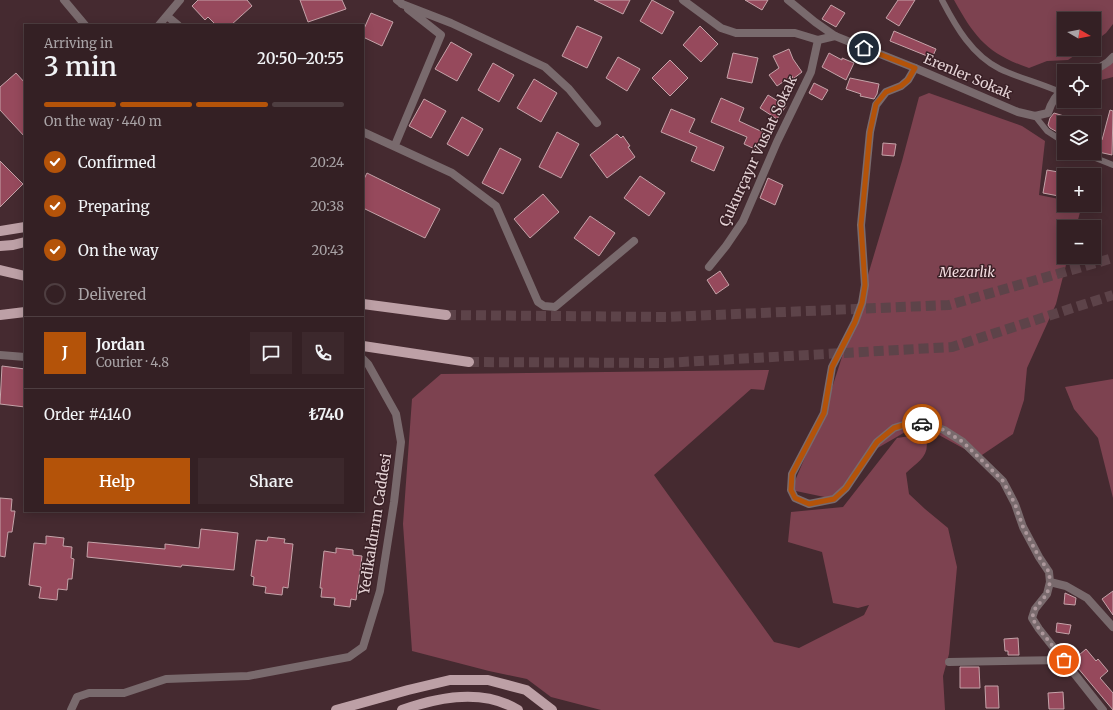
<!DOCTYPE html>
<meta charset="utf-8">
<style>
body{margin:0;font-family:Merriweather,serif;background:#3c282c;color:#f1f3f6;height:100vh;display:flex;flex-direction:column;font-size:15px;white-space:nowrap}
*{box-sizing:border-box;margin:0}
p{font-size:13px;color:#a9a3a6}
.icon{flex:none;width:22px;height:22px;fill:none;stroke:currentColor;stroke-width:2;stroke-linecap:round;stroke-linejoin:round}
.map{position:relative;flex:1;overflow:hidden}
.sheet{position:absolute;left:24px;top:24px;width:340px;height:488px;display:flex;flex-direction:column;background:#342024;border-radius:0px;box-shadow:0 2px 10px #0003,0 0 0 1px #4e3e41}
.sheet>*{flex:none}
.needle{width:26px;rotate:99deg}
.tools{position:absolute;left:1057px;top:12px;display:grid;gap:8px}
.tools a{display:grid;place-items:center;width:44px;height:44px;border-radius:0px;background:#342024;box-shadow:0 2px 10px #0003,0 0 0 1px #4e3e41;font-size:20px}
.pin{position:absolute;display:grid;place-items:center;width:34px;height:34px;color:#fff;margin:-17px;border:2px solid #fff;border-radius:50%;box-shadow:0 1px 4px #0007}
.courier{position:absolute;display:grid;place-items:center;width:40px;height:40px;margin:-20px;border:3px solid #b45309;border-radius:50%;background:#fff;color:#222;box-shadow:0 1px 5px #0007}
.head em{font-style:normal;font-weight:600}
.head div{display:flex;flex-direction:column-reverse}
.head{display:flex;align-items:center;justify-content:space-between;height:68px;padding:0 20px}
h1{font-size:26px;font-weight:600;line-height:30px}
.bar{display:grid;grid-template-columns:repeat(4,1fr);gap:6px 4px;align-content:center;height:48px;padding:0 20px}
.bar i{height:5px;border-radius:3px;background:#4e3e41}
.bar .current{background:#b45309}
.bar p{grid-column:span 4}
.line{display:flex;align-items:center;gap:10px;padding:0 20px;border-top:1px solid #4e3e41}
.line div{flex:1}
.round{display:grid;place-items:center;flex:none;width:42px;height:42px;border-radius:0px;background:#3c282c}
ol{padding:0 20px;list-style:none}
li{display:flex;align-items:center;gap:12px;height:44px}
li p{margin-inline-start:auto}
li .icon{padding:4px;border-radius:50%;background:#b45309;color:#fff;stroke-width:4}
li:last-child{color:#a9a3a6}
li i{width:22px;height:22px;border:2px solid #4e3e41;border-radius:50%}
.primary-button{display:flex;gap:8px;margin-top:auto;padding:8px 20px}
.primary-button a{flex:1;height:46px;border-radius:0px;background:#b45309;color:#fff;font-size:16px;font-weight:600;line-height:46px;text-align:center}
.primary-button a+a{background:#3c282c;color:#f1f3f6}
.map>svg:first-child{display:block}
.green{fill:#7d4250}
.building{fill:#96495c;stroke:#c5a3a9}
.lines{fill:none;stroke-linecap:round;stroke-linejoin:round}
.primary-tunnel{stroke:#5d4349;stroke-width:10;stroke-dasharray:10 5;stroke-linecap:butt}
.service{stroke:#796a6d;stroke-width:6}
.minor{stroke:#796a6d;stroke-width:8}
.tertiary{stroke:#796a6d;stroke-width:8}
.primary{stroke:#bda0a6;stroke-width:10}
.done{stroke:#ac979b;stroke-width:4;stroke-dasharray:0 7.2}
.route{stroke:#b45309;stroke-width:5}
.labels{text-anchor:middle;dominant-baseline:central;stroke-width:3;stroke-linejoin:round;paint-order:stroke}
.street-label{font-size:14px;fill:#e4d2d5;stroke:#3a2026}
.park-label{font-size:14px;font-style:italic;fill:#f4dde1;stroke:#3a2026}
</style>
<div class="map">
<svg width="1113" height="710" viewBox="0 0 1113 710">
<rect width="100%" height="100%" fill="#452a30"/>
<!-- green -->
<path class="green" d="M954,0H1113V24L1106,33L1094,42V19H1064V49H1084L1068,60L1047,61L1029,68C988,54 975,38 954,0Z
M1113,59V77L1094,82V71Z
M929,93L1022,126L1045,141L1039,195L1064,200V205H1082L1076,227H1064V257H1068L1056,304L1027,368L1024,400L1013,434L979,457L919,424L869,453L834,499L791,490L824,413L865,285L902,161L919,97Z
M769,370L764,390L751,389L654,475L774,642L799,648L864,615L869,605L858,608L833,603L822,552L788,542L791,512L843,507L897,438L924,434C933,454 919,461 906,473L909,494L925,509L948,528L957,567L949,654L943,676L945,710H601L551,697L527,679L489,671L412,651L403,524L412,399L441,374Z
M1113,379V498L1098,438L1074,409L1065,387Z"/>
<!-- building -->
<path class="building" d="M198,0H247L252,6L231,25H216L208,17L205,20L192,6Z
M300,0H342L346,9L308,22Z
M594,0H630L623,14Z
M652,0L674,12L662,34L640,21Z
M745,0H768L762,10Z
M898,0H915L899,26L886,18Z
M831,5L845,13L836,27L822,19Z
M371,13L393,22L382,46L363,37V31Z
M577,26L602,37L587,68L562,56Z
M700,26L718,44L701,62L683,45Z
M894,31L936,49L932,58L890,41Z
M451,42L472,54L457,81L435,69Z
M789,49L793,59L802,72L793,79L792,76L777,86L769,75L779,68L773,56Z
M733,53L758,58L752,83L727,78Z
M829,53L842,60V58L854,63L846,80L822,67Z
M618,57L640,69L627,91L606,78Z
M670,60L688,78L670,96L652,78Z
M493,63L514,75L499,102L478,90Z
M16,73L25,83V137L0,110V87Z
M850,78L879,84L877,94L874,99L860,96L861,94L846,89Z
M534,79L557,93L541,122L517,108Z
M814,83L828,90L822,100L809,93Z
M768,95L786,106L777,119L760,108Z
M721,98L744,108L739,121L767,134L759,151L744,144L747,137L711,122Z
M424,99L446,111L431,138L409,126Z
M671,109L695,119L689,132L724,147L714,171L691,161L697,147L661,132Z
M1110,110L1113,111L1112,155L1094,151L1095,139L1102,140Z
M1054,113L1064,116L1059,133L1050,128L1048,125L1050,118Z
M462,117L483,129L468,156L447,144Z
M557,132L579,144L561,178L539,167Z
M617,134L621,138L623,136L630,146L628,147L635,157L607,178L590,155Z
M883,143L896,144L894,156L882,155Z
M500,148L521,159L503,194L482,183Z
M0,161L23,184L0,207Z
M1047,170L1064,173V197L1043,193Z
M367,173L440,209L425,238L363,208V181Z
M640,176L665,193L649,216L624,198Z
M768,178L783,185L775,205L760,198Z
M543,194L559,212L530,238L514,219Z
M590,216L615,233L599,256L574,238Z
M720,271L729,285L716,294L707,280Z
M2,366L25,369V407L0,404Z
M0,498L12,499L11,511H15L12,532H8L5,557L0,556Z
M201,529L238,533L234,570L182,565L181,567L87,557L88,542L165,549V544L199,548Z
M46,536L64,538L63,546L72,547L71,558L74,559L72,579H68L67,590L58,589L57,600L39,598L41,587L29,585L34,543L46,544Z
M268,537L285,539L284,543L293,544L288,588L283,587L282,595L265,593L266,587L253,585L254,577L251,576L256,540L267,541Z
M336,548L353,550V555L362,556L356,600L351,599L350,607L334,605L335,598L321,597L322,588H320L324,551L336,553Z
M1113,591V615L1102,599Z
M1065,593L1076,598L1075,605L1064,604Z
M1057,623L1071,625L1069,634L1056,632Z
M1018,638L1019,655H1008V651H1005L1004,639Z
M1086,649L1096,661L1098,659L1108,671L1100,678L1113,693V710L1072,661Z
M960,667H979L980,688H960Z
M985,686H998L999,708H986Z
M1063,692L1064,709H1049L1048,693Z"/>
<g class="lines">
<!-- primary-tunnel -->
<path class="primary-tunnel" d="M446,315L666,317L949,305L1113,258
M469,362L664,363L952,347L1113,295"/>
<!-- service -->
<path class="service" d="M942,0C956,27 972,55 1000,69C1019,78 1040,83 1060,92
M1035,116L1047,131L1064,142
M1083,153L1113,165"/>
<!-- minor -->
<path class="minor" d="M683,0L721,28L736,33H795L818,40L835,36
M402,4L451,23L545,67L569,89L597,123
M167,16L178,25
M159,25L180,0
M915,68L908,80L901,86L886,92L876,105L870,132L861,225L865,285L862,303L855,322L832,367L824,413L792,474L791,490L795,498L809,504L834,499L846,488L877,442L894,428L910,423L927,424L944,430L963,442L1003,481L1015,504L1023,527L1039,557L1049,572L1050,582L1047,594L1035,609L1032,618L1039,629L1103,710
M363,132L452,173L496,206L538,302L544,306L555,307L634,241
M395,145L441,35L408,9
M709,267L726,246L743,221L777,142L811,72L818,40
M0,355L25,357
M1050,582L1066,586L1087,598L1113,627
M949,662L1064,660"/>
<!-- tertiary -->
<path class="tertiary" d="M64,0L85,25
M397,0L402,4
M788,0L815,22L835,36L915,68L1018,112L1035,116L1048,113C1051,103 1055,95 1064,89
M1094,71L1108,62L1113,57
M71,710L77,697L89,693H124L166,679L248,676L349,657L363,647L380,591L394,502L401,442L396,414L368,364L363,359"/>
<!-- primary -->
<path class="primary" d="M0,231L25,227
M0,246L13,245L25,242
M0,270L25,276
M363,304L446,315
M0,315L25,312
M363,346L469,362
M336,710L408,690L450,680H488L526,690L552,710
M402,710C438,697 483,688 518,710"/>
</g>
<g class="lines">
<!-- done -->
<path class="done" d="M922,424H927L944,430L963,442L1003,481L1015,504L1023,527L1039,557L1049,572L1050,582L1047,594L1035,609L1032,618L1039,629L1064,660"/>
<!-- route -->
<path class="route" d="M864,48L915,68L908,80L901,86L886,92L876,104L870,132L861,225L865,285L862,303L855,322L832,367L824,413L792,474L791,490L795,498L809,504L834,499L846,488L877,442L894,428L910,423L922,424"/>
</g>
<g class="labels">
<!-- street labels -->
<g class="street-label">
<text transform="translate(968 76) rotate(23)">Erenler Sokak</text>
<text transform="translate(758 151) rotate(-65)">Çukurçayır Vuslat Sokak</text>
<text transform="translate(375 524) rotate(-81)">Yedikaldırım Caddesi</text>
</g>
<!-- park labels -->
<g class="park-label">
<text x="967" y="272">Mezarlık</text>
</g>
</g>
</svg>
<div class="tools">
<a><svg class="needle" viewBox="-14 -14 28 28"><path d="M0-13l5 13h-10z" fill="#e53935"/><path d="M0 13l5-13h-10z" fill="#a9a3a6"/></svg></a>
<a><svg class="icon" aria-label="locate" viewBox="0 0 24 24"><circle cx="12" cy="12" r="6"/><path d="M12 2v4M12 18v4M2 12h4M18 12h4"/></svg></a>
<a><svg class="icon" aria-label="layers" viewBox="0 0 24 24"><path d="M12 4l9 5-9 5-9-5zM3 14l9 5 9-5"/></svg></a>
<a>+</a>
<a>−</a>
</div>
<div class="pin" style="left:1064px;top:660px;background:#ea580c"><svg class="icon" aria-label="bag" viewBox="0 0 24 24"><path d="M5 8h14l-1 12H6zM9 8a3 3 0 0 1 6 0"/></svg></div>
<div class="pin" style="left:864px;top:48px;background:#1f2937"><svg class="icon" aria-label="home" viewBox="0 0 24 24"><path d="M3 11l9-7 9 7M6 9v11h12V9"/></svg></div>
<div class="courier" style="left:922px;top:424px"><svg class="icon" aria-label="car" viewBox="0 0 24 24"><path d="M5 17H2v-5l4-1 3-4h7l3 4 3 1v5h-3M9 17h6M6 11h13"/><circle cx="7" cy="17" r="2"/><circle cx="17" cy="17" r="2"/></svg></div>
<section class="sheet">
<div class="head"><div><h1>3 min</h1><p>Arriving in</p></div><em>20:50–20:55</em></div>
<div class="bar"><i class="current"></i><i class="current"></i><i class="current"></i><i></i><p>On the way · 440 m</p></div>
<ol>
<li><svg class="icon" aria-label="check" viewBox="0 0 24 24"><path d="M5 12l5 5 9-10"/></svg>Confirmed<p>20:24</p></li>
<li><svg class="icon" aria-label="check" viewBox="0 0 24 24"><path d="M5 12l5 5 9-10"/></svg>Preparing<p>20:38</p></li>
<li><svg class="icon" aria-label="check" viewBox="0 0 24 24"><path d="M5 12l5 5 9-10"/></svg>On the way<p>20:43</p></li>
<li><i></i>Delivered</li>
</ol>
<div class="line" style="height:72px"><b class="round" style="background:#b45309;color:#fff">J</b><div><b>Jordan</b><p>Courier · 4.8</p></div><a class="round"><svg class="icon" aria-label="chat" viewBox="0 0 24 24"><path d="M4 5h16v11H9l-5 4z"/></svg></a><a class="round"><svg class="icon" aria-label="phone" viewBox="0 0 24 24"><path d="M5 4h4l2 5-3 2q2 4 5 5l2-3 5 2v4C11 20 4 13 5 4z"/></svg></a></div>
<div class="line" style="height:52px"><div>Order #4140</div><b>₺740</b></div>
<div class="primary-button"><a>Help</a><a>Share</a></div>
</section>
</div>
